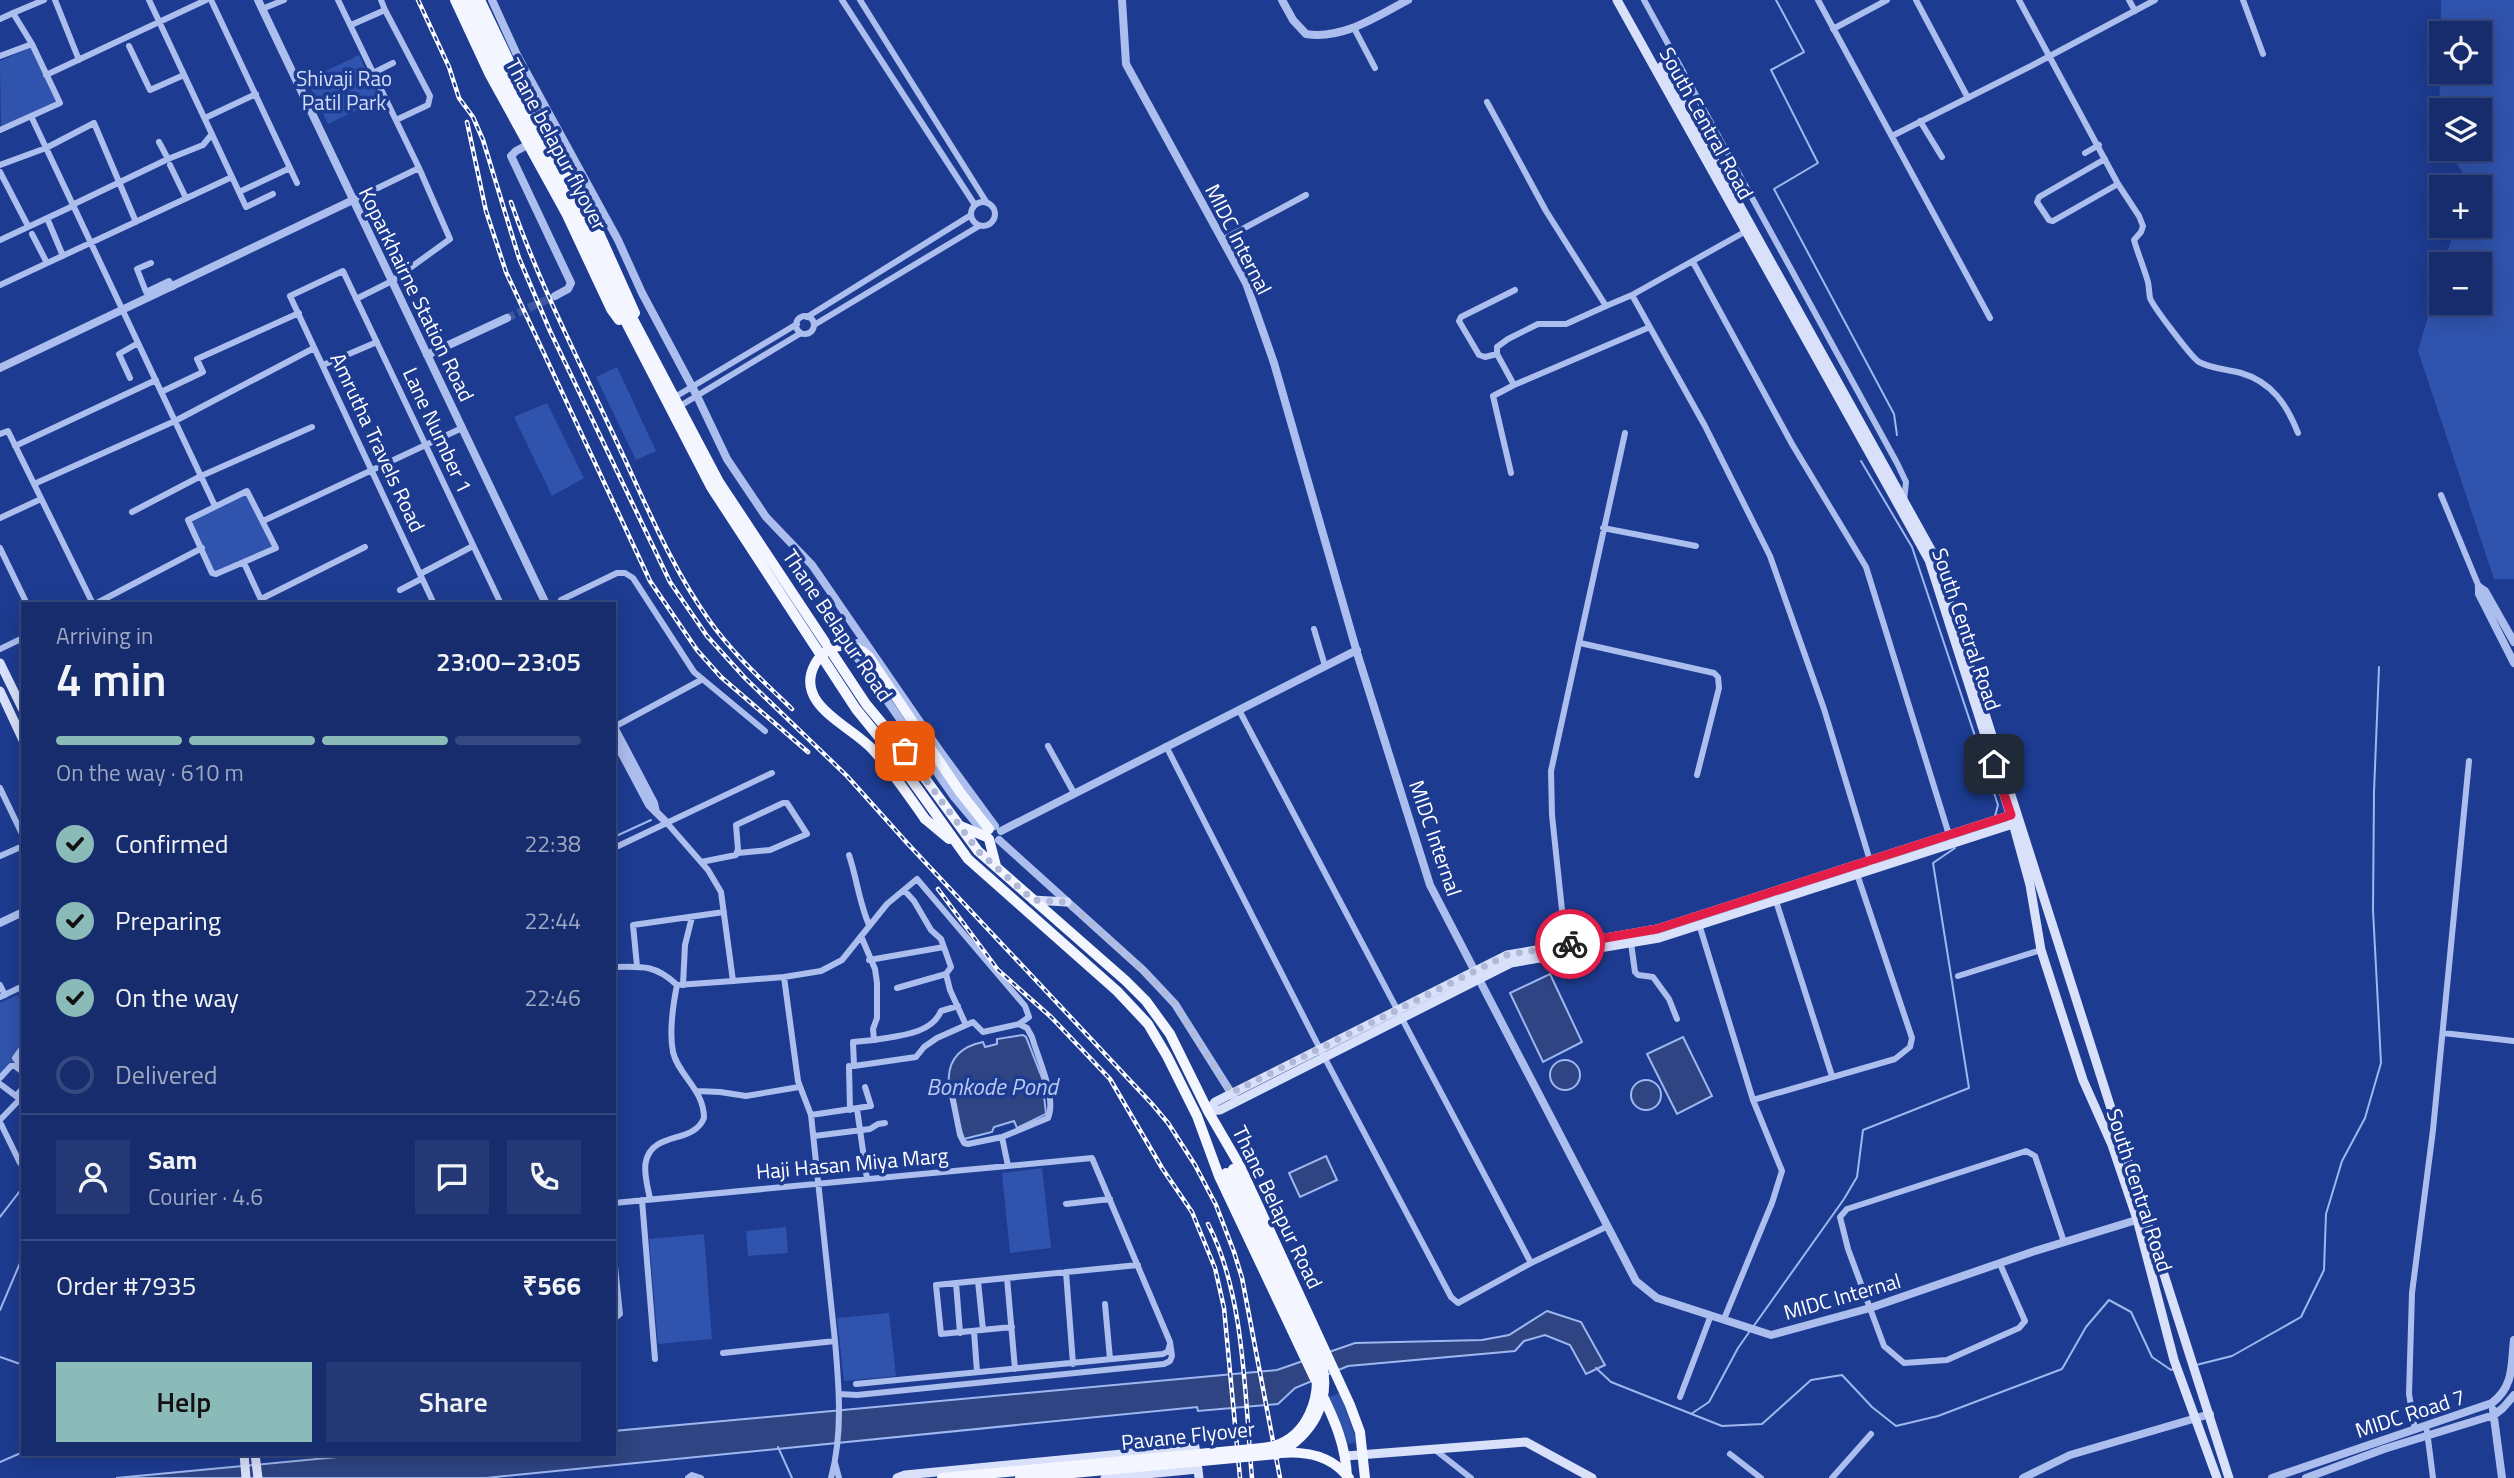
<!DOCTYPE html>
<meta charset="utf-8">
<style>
body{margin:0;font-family:"Titillium Web",sans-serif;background:#233874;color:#f1f3f6;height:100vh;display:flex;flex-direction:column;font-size:26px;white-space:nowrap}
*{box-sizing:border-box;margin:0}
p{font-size:23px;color:#9ea7c2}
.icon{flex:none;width:38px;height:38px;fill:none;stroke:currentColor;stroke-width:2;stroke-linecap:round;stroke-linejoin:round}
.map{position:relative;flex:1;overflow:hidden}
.drawer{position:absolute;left:21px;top:602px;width:595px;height:854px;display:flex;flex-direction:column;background:#162c6c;border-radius:0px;box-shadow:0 4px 18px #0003,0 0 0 2px #35487f}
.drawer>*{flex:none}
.tools{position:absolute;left:2429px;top:21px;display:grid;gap:14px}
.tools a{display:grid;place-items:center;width:63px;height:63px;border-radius:0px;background:#162c6c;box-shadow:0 4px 18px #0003,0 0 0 2px #35487f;font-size:35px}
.pin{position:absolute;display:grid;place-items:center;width:60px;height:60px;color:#fff;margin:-30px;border-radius:14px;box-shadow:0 4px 10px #0006}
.courier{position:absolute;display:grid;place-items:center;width:70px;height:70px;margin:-35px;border:5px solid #e11d48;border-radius:50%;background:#fff;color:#222;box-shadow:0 2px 9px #0007}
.summary em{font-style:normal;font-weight:600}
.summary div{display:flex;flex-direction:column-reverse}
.summary{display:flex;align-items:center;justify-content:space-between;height:119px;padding:0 35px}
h1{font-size:46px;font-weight:600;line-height:52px}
.bar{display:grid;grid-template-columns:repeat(4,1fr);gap:10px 7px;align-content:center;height:84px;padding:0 35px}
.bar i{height:9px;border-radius:5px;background:#35487f}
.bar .current{background:#8bbbb9}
.bar p{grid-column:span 4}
.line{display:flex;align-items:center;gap:18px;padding:0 35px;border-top:2px solid #35487f}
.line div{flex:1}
.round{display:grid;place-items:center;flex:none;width:74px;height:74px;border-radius:0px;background:#233874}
ol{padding:0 35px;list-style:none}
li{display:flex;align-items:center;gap:21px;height:77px}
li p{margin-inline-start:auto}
li .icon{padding:7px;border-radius:50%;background:#8bbbb9;color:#111;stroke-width:4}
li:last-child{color:#9ea7c2}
li i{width:38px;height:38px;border:4px solid #35487f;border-radius:50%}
.primary-button{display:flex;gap:14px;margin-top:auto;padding:14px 35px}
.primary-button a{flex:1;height:80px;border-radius:0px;background:#8bbbb9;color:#111;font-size:28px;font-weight:600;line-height:80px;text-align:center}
.primary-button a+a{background:#233874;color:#f1f3f6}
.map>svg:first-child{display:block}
.green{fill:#3053ad;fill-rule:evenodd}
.water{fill:#2e4483;stroke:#9fb7ef;stroke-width:2}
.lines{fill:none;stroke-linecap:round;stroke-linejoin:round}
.stream{stroke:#9fb7ef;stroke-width:2}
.tertiary-tunnel{stroke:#3f58a1;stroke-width:8;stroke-dasharray:8 4;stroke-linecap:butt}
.minor{stroke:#acbeee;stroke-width:6}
.tertiary{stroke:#acbeee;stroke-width:8}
.secondary{stroke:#d9e1fa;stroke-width:9}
.primary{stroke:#f3f5ff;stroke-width:10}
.rail-casing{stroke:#fff;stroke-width:4.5}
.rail{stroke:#1d3b90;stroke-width:2;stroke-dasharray:5;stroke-linecap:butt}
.primary-bridge{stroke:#f3f5ff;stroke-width:10}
.done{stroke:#b0bad8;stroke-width:7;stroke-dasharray:0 12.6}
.route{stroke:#e11d48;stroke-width:9}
.labels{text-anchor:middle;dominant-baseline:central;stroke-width:7;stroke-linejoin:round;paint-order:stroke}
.park-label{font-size:21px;fill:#d2ddfa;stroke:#1d3b90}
.street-label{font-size:21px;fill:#fff;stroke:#1d3b90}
.water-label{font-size:23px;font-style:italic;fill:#b8c9f4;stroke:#1d3b90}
</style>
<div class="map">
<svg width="2514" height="1478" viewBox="0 0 2514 1478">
<rect width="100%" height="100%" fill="#1d3b90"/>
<!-- green -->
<path class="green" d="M2441,0H2514V579H2494L2418,351L2441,272V303H2480V264H2444L2455,226H2480V187H2467L2468,182L2448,149H2480V110H2441V137L2439,133ZM2441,33H2480V72H2441Z
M31,47L56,101L1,127L0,61Z
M359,55L380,99L328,124L307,80Z
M617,367L656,451L636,460L596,377Z
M547,403L584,478L552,496L514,417Z
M248,494L272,547L211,575L186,523Z
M17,995L23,1005V1053L0,1081V1003Z
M1042,1168L1051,1248L1010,1253L1002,1173Z
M786,1227L788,1253L748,1256L746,1231Z
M704,1234L712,1339L658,1344L649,1239Z
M889,1313L896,1376L844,1381L837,1318Z
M1340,1393L1357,1442L1348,1444L1329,1397Z"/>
<!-- water -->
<path class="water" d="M1550,974L1582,1042L1543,1062L1510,993Z
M1023,1035L1026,1037L1042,1078L1046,1114L1017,1128L1014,1121L994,1127L992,1132L964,1139C952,1104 929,1053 983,1042L985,1047L997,1044V1039Z
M1683,1037L1712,1096L1677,1114L1647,1054Z
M1550 1075a15 15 0 1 1 30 0a15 15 0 1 1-30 0Z
M1631 1095a15 15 0 1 1 30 0a15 15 0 1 1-30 0Z
M1326,1156L1337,1180L1300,1197L1289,1173Z
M1547,1311L1581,1322L1605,1365L1586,1374L1570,1345L1545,1335L1524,1341L1515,1351L1348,1366L1295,1388L1278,1404L1198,1411L1197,1407L486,1478H116L369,1454H614V1431L1277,1370L1355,1343L1482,1340L1509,1335Z"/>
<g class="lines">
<!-- stream -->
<path class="stream" d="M1776,0L1804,52L1771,70L1818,163L1774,189L1894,414L1897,435
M1861,461L1912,547L1998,805L1995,816
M614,837L651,820
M0,1217L23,1187
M0,1310L23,1256
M1753,1327L1844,1199L1857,1177L1863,1130L1969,1088L1933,863L1955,848
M0,1357L23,1365
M2196,1365L2232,1356L2301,1317L2324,1270L2326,1214L2342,1161L2365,1118L2381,1063L2373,910L2374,792L2379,667
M1596,1368L1611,1382L1722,1426L1762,1424L1811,1380L1842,1375L1872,1407L1896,1426L1938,1416L2062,1369L2086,1327L2109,1300L2131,1312L2152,1357L2171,1370L2173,1369
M1691,1414L1709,1402L1738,1348L1750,1331
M778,1447L792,1478
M0,1462L23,1452"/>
<!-- tertiary-tunnel -->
<path class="tertiary-tunnel" d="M507,318L555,296"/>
<!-- minor -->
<path class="minor" d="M55,0L79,60
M211,0L297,183
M338,0L419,168L353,200
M381,0L385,10
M842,0L975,205
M860,0L987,203
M1644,0L1897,463L1906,482L1904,501
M1818,0L1990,318
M1916,0L1968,98
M2019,0L2118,184L2139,216L2143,226L2141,232L2134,240C2138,254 2144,268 2148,282C2149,287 2149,292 2150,298C2152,305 2192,358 2199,362C2212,369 2227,369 2241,373C2272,382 2287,405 2298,433
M2129,0L2135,11
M2243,0L2263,54
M262,9L284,0
M13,13L44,0
M0,19L13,13L32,44
M351,25L385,10L430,96L428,105L396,120
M1354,28L1375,68
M1833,29L1887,0
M129,46L150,90L184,75
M0,56L32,44L60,103L0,130
M373,73L393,63
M46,75L206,0
M1487,102L1546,211L1606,306L1632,295L1748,230
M31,116L215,506
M205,118L256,94
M1920,121L1942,157
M1892,136L2031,66L2155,0
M159,142L168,159
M2085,153L2099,145
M2105,159L2039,197L2037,202L2049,220L2053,221L2118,184
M0,165L46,148L94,123L136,222
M170,165L186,198
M0,172L28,226
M232,177L246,207L273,194
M239,192L290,168
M971 214a12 12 0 1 1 24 0a12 12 0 1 1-24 0Z
M72,205L168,159L203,145L212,134
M47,218L63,256
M32,234L47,263
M0,240L73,206
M1222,240L1306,195
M1693,262L1792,444L1866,567L1950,838
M151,263L137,269L146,292L169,281L173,287
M0,285L232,177L149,0
M1632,295L1705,426L1770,556L1824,709L1871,864
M356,299L392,281L450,239L419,168
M796 325a9 9 0 1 1 18 0a9 9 0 1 1-18 0Z
M807,317L971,215
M814,325L979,226
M1497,354L1485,357L1479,355L1459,321L1461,317L1515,290
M323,365L377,342
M130,378L119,354L138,343
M1514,385L1650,327
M161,392L203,372L197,359L299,313
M675,397L797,324
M680,406L801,333
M0,434L8,431L93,604
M15,446L156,380
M1511,473L1493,396L1514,385L1497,354V347L1508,339L1538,324H1566L1606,306
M34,484L175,421L314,348
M247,491L276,548L216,574L212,573L188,520Z
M2441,495L2479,587
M132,512L201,476L312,427
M0,518L41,499
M263,521L462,428
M1603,528L1696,546
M0,548L27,604
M244,563L263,604
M420,574L473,546
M400,590L421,579
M261,599L365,547
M561,600L617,573H625L633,578L694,672L765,731
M95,604L202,548
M434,604L290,296L343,271L501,604
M1314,629L1325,666
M1580,643L1714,673L1718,677L1719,688L1697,775
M0,649L23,638
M1239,710L1531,1263
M614,727L701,680
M1048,746L1074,793
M1166,746L1320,1049L1451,1297L1458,1303L1531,1263L1608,1226
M0,788L23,836
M667,823L708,870L721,892L733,981L784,977L798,1081L811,1115L835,1341C839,1387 843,1434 831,1478
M614,848L772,773
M849,855C857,879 859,902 869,925
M0,856L23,846
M701,862L736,855L738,849L736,825L783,803H787L807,834L770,850L738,853
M904,890L914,901L931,930L941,939L951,967L946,974L950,990L966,1025
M1775,898L1832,1076
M1699,924L1753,1100L1782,1171L1772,1203L1724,1319
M1631,943L1635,972L1638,975L1653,977L1669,999L1677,1019
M1566,948L1552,815L1551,771L1625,433
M869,960L944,947
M637,966L633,925L724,912
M614,967C642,966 656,965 677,985L733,981
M1958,976L2041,950
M784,977L821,971L842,960L887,904L917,879L1025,1006L1029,1017L1019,1024L983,1032L973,1022L937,1038L924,1047L916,1057L854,1066L853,1042L874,1040L873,1029L877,1018V983L875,969L861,936
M0,985L5,995
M683,985L685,945L692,917
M897,988L946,974
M0,997L23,986
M2443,1033L2514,1041
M874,1040C896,1036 931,1035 941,1011L958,1006
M21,1066L15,1058L23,1047
M849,1066L850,1110
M0,1078L11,1066H15L23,1072
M0,1084L20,1099
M697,1091L720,1092L746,1096L799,1087
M952,1095L960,1135L964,1143L968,1144L1002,1137L1048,1118C1057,1097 1038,1059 1032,1037L1027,1028L1019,1024
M16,1096L23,1088
M1753,1100L1895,1059L1910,1047L1912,1038L1856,871
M857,1109L867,1179
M811,1115L871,1106L865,1087
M0,1120L23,1096
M0,1122L20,1163
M814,1136L870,1129L878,1124L885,1123
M1002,1137L1008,1166
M650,1199C648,1188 643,1172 646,1161C653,1131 694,1144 704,1118C704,1089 678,1075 673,1052C669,1032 673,1005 677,985
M642,1200L655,1359
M614,1203L1092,1158L1170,1342L1172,1356L1170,1361L1164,1364L857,1395L839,1394
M1066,1204L1110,1199
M614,1257L620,1314L614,1319
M2000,1264L2025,1321L2019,1328L1947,1360L1904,1363L1884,1346L1848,1249L1840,1217L1847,1209L2026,1151L2035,1156L2064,1242
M1066,1272L1073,1364
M1007,1278L1015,1369
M978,1281L983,1330
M956,1283L960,1333
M1105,1304L1110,1359
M1012,1327L941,1334L936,1285L1138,1265
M974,1331L977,1372
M723,1353L835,1341
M856,1384L1163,1354L1168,1351L1170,1344
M1680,1397L1711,1315
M2415,1430L2409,1394L2412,1293L2433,1130L2469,761
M2427,1431L2433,1478
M1434,1449L1471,1478
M1730,1454L1761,1478
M835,1463L839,1478
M688,1478L692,1475L701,1478
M1832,1478L1871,1434"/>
<!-- tertiary -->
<path class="tertiary" d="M258,0L546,604
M492,0L517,55L618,240L642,293L697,396L727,459L766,517L812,565L940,751L995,826
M1122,0L1126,64L1246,283L1274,363L1358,656L1430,885L1636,1281L1657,1298L1771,1335L1870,1308L2032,1252L2143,1218
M1282,0L1293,20L1306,34C1343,40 1377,16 1408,0
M533,142L516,151L511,156L571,283L568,289L555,296
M427,355L507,318
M0,368L353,200
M2479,587V594L2514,663
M2479,587L2485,591L2514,642
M858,643L856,656L954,797L986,835
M614,727L654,803L656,812
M614,739L649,805L667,823
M1001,831L1357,650
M999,840L1143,970L1175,1004L1235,1099
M0,923L23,912
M2493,1410L2502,1478
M2023,1478L2070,1455L2210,1414
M2272,1478L2492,1403C2514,1386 2511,1366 2514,1340
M2306,1478L2384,1449L2494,1415L2503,1408L2514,1395"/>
<!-- secondary -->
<path class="secondary" d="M1617,0L1929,560L2013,823L2030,885L2041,950L2083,1080L2112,1145L2137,1219L2174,1360L2217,1478
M1662,66L1935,557L2229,1478
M0,663L23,710
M0,691L23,740
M1033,900L1067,902
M1208,1111L1215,1102L1507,955L1657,929L2014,814
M1208,1111L1220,1110L1511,963L1659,938L2019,822
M244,1454L246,1478
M255,1454L258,1478
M1346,1456L1526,1442L1592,1478
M897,1478L905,1475L1195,1447L1199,1478
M1105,1478L1198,1469"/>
<!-- primary -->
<path class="primary" d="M455,0L489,73L566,213L611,309L619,320
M480,0L510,63L586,204L635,313
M624,302L719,482L866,704L905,751L978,851L1126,981L1146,1001L1170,1034L1208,1111L1240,1166L1350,1405L1360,1432L1365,1478
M617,305L711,487L856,709L895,757L968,859L1117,991L1148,1024L1167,1056L1197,1116L1219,1176L1315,1379
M960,792L989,829
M925,819L949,839
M960,826L987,837
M989,839L996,866
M1321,1392C1335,1421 1346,1446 1347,1478"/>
<defs>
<path id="rail" d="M418,0L449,67L459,98L473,117L483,140L519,258L550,331L670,582L707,636L745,678L847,776L908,844L1152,1104L1168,1123L1195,1165L1216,1205L1234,1252L1242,1278L1280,1478
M467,122L486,211L506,272L650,581L697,650L721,677L808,752
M511,202C539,283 578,359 614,436C643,497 669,564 709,620C732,653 763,681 792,709
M938,889L998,970L1051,1017L1110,1079L1162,1168L1192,1212L1215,1268L1224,1308L1240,1478
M1208,1224C1245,1294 1245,1400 1252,1478"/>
</defs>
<!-- rail casing -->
<use href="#rail" class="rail-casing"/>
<!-- rail -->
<use href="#rail" class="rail"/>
<!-- primary-bridge -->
<path class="primary-bridge" d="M464,0L516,108L572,208L617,305
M472,0L522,104L578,205L624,302
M925,819C908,795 892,771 873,750C852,726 793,705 815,664C820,655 830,647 840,646C852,644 861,649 869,657L960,792
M1281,1453C1308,1451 1332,1456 1349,1478
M942,1478L1252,1449C1259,1448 1267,1448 1274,1446C1308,1436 1322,1396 1315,1365L1226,1173
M1020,1478L1277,1454C1312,1435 1331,1403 1322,1363L1233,1169"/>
</g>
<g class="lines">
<!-- done -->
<path class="done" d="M905,751L978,851L1033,900L1067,902L1143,970L1175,1004L1231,1093L1507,955L1570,944"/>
<!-- route -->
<path class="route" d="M1570,944L1657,929L2011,815L1994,764"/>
</g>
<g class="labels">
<!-- park labels -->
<g class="park-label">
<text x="344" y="78">Shivaji Rao<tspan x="344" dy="24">Patil Park</tspan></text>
</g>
<!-- street labels -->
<g class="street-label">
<text transform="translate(1707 123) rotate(61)">South Central Road</text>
<text transform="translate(557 144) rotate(62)">Thane belapur flyover</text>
<text transform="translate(1239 239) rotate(63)">MIDC Internal</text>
<text transform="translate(417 294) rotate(64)">Koparkhairne Station Road</text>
<text transform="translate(438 430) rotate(65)">Lane Number 1</text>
<text transform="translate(378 442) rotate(65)">Amrutha Travels Road</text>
<text transform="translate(838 625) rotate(56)">Thane Belapur Road</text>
<text transform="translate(1967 629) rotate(71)">South Central Road</text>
<text transform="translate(1436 838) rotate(71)">MIDC Internal</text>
<text transform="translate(852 1163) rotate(-5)">Haji Hasan Miya Marg</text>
<text transform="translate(2140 1190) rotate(72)">South Central Road</text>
<text transform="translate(1278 1207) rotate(64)">Thane Belapur Road</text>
<text transform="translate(1842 1296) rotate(-16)">MIDC Internal</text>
<text transform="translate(2410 1413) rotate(-18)">MIDC Road 7</text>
<text transform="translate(1188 1435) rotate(-6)">Pavane Flyover</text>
</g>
<!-- water labels -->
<g class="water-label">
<text x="992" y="1086">Bonkode Pond</text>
</g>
</g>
</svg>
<div class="tools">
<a><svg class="icon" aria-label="locate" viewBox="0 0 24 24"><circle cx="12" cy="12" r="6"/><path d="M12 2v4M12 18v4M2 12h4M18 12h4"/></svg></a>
<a><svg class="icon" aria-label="layers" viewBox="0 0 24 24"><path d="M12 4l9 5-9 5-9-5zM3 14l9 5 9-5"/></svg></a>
<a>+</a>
<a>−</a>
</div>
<div class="pin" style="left:905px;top:751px;background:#ea580c"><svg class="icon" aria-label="bag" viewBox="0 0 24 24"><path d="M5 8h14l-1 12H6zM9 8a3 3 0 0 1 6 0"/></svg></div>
<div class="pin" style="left:1994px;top:764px;background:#1f2937"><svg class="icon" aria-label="home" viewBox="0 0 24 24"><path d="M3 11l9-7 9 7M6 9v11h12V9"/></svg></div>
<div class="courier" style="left:1570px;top:944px"><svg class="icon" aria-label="bike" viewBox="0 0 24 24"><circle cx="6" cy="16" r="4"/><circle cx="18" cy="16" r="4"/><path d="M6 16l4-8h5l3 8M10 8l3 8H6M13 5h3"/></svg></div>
<section class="drawer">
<div class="summary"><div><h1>4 min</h1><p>Arriving in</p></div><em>23:00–23:05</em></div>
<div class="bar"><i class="current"></i><i class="current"></i><i class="current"></i><i></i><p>On the way · 610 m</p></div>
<ol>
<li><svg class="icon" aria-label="check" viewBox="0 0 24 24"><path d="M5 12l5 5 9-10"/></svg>Confirmed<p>22:38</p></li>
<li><svg class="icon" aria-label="check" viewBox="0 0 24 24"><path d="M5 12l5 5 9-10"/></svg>Preparing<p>22:44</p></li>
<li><svg class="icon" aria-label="check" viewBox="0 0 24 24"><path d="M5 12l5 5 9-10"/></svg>On the way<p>22:46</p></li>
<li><i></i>Delivered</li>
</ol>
<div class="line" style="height:126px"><a class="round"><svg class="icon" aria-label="person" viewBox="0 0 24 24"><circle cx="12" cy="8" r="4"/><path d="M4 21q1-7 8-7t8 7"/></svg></a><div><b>Sam</b><p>Courier · 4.6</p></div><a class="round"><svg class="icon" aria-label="chat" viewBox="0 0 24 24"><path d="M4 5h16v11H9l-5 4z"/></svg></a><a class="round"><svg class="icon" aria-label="phone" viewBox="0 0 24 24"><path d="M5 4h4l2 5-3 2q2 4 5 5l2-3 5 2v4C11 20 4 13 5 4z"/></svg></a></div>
<div class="line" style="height:91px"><div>Order #7935</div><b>₹566</b></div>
<div class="primary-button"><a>Help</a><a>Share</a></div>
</section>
</div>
